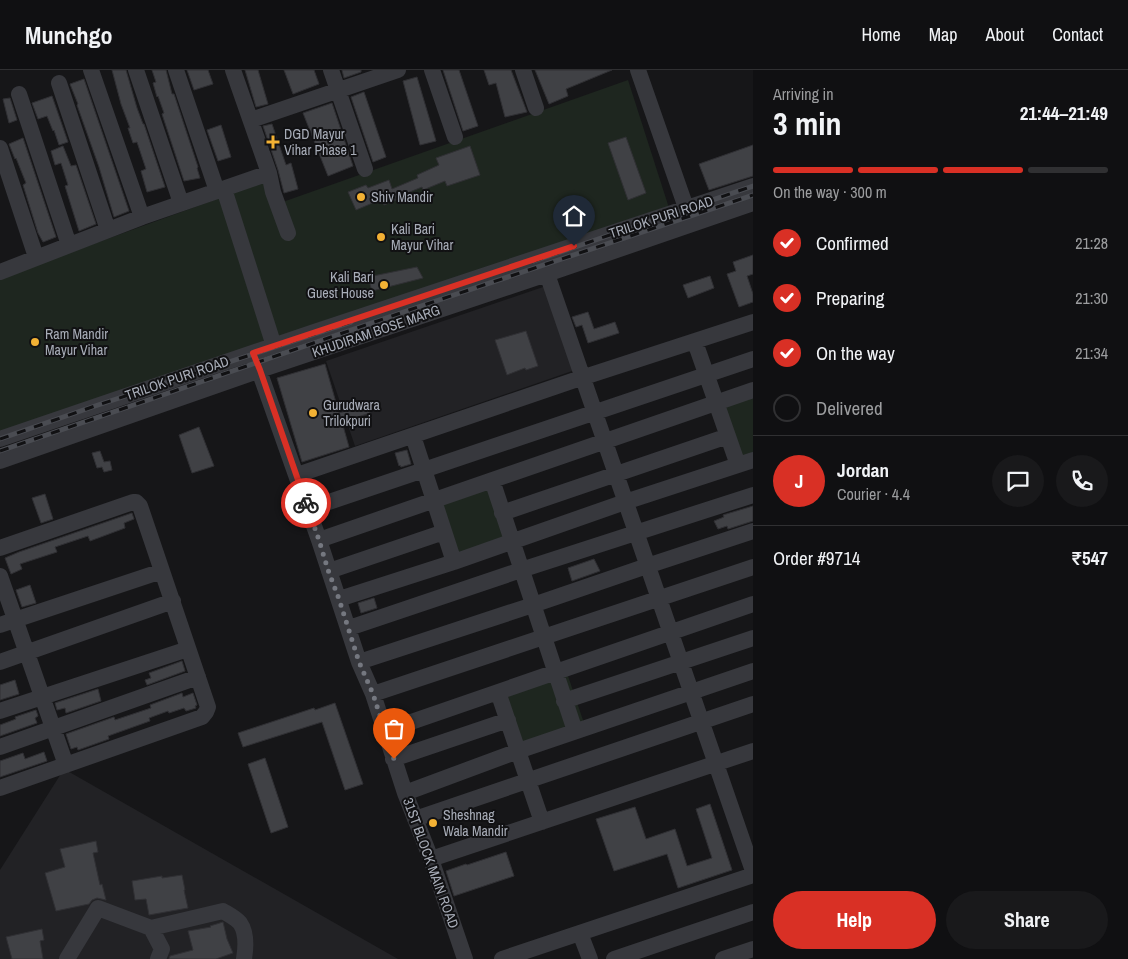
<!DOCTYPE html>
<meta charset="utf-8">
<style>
body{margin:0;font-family:"Archivo Narrow",sans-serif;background:#19191b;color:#f1f3f6;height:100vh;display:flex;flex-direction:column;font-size:19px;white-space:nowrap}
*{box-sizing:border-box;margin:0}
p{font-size:16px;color:#9c9d9f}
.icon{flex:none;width:28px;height:28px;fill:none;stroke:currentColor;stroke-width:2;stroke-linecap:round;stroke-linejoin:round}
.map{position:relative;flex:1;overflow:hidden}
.side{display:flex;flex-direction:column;background:#101012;width:375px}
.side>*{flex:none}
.pin{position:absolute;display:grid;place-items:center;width:42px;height:42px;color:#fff;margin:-51px -21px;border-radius:50% 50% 50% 0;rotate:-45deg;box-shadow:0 0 5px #0007}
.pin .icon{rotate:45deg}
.courier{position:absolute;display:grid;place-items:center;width:50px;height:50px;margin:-25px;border:4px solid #d93025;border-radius:50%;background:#fff;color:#222;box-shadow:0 1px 6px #0007}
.summary em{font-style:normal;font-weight:700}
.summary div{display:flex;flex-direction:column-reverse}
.summary{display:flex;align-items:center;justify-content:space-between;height:85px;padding:0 20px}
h1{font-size:32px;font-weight:700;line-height:38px}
.bar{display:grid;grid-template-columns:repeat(4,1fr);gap:8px 5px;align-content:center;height:60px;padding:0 20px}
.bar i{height:6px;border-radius:4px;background:#303032}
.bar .current{background:#d93025}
.bar p{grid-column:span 4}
.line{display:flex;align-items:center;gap:12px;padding:0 20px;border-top:1px solid #303032}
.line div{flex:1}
.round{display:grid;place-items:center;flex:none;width:52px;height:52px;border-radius:26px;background:#19191b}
ol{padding:0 20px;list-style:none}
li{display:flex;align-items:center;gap:15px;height:55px}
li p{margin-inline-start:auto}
li .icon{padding:5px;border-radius:50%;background:#d93025;color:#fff;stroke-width:4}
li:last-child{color:#9c9d9f}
li i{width:28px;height:28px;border:2px solid #303032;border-radius:50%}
.primary-button{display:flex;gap:10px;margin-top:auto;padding:10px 20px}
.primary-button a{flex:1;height:58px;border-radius:30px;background:#d93025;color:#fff;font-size:20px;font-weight:700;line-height:58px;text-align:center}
.primary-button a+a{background:#19191b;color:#f1f3f6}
header{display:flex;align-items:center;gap:30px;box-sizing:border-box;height:70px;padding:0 25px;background:#101012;border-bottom:1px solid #303032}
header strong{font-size:24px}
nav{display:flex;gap:28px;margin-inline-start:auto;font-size:18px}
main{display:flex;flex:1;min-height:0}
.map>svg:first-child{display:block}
.built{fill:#222225}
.green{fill:#1e261f}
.building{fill:#404145;stroke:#303034}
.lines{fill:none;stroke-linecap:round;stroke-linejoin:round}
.minor{stroke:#37383d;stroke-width:16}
.rail-casing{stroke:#4a4c52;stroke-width:5}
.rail{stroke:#111113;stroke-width:3;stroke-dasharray:9;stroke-linecap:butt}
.done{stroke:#757880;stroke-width:5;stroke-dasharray:0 9}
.route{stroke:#d93025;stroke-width:6}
.poi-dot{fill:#f2b134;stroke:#111113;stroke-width:2}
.labels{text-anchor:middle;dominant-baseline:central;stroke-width:4;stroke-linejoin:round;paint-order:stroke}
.poi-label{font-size:14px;fill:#a8adb8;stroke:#111113;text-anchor:start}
.street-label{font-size:14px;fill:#a8adb8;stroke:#111113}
</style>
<header>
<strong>Munchgo</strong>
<nav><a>Home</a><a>Map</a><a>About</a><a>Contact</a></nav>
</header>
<main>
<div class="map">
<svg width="753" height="889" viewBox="0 0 753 889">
<rect width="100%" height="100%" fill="#161618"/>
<!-- built -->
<path class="built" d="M546,216L575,300L355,376L326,291Z
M64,699L398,889H0V800Z"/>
<!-- green -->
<path class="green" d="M628,10L670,141L0,366V208L269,110L277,134Z
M753,326V388L738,393L719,337Z
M500,412L519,468L455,489L437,433Z
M566,600L585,656L521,677L503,621Z"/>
<!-- building -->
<path class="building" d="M112,0H126L137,38L143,54H144L165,117L147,122L141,101L146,99L137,72L133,73L128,58H130L121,34Z
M152,0H166L172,24H174L198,97L197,98L200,108L184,111L162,44L164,43L158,26L157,27L153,13L156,12Z
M187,0H208L213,14L194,20Z
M245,0H258L268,34L256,37Z
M284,0H314L319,14L293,24Z
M342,0H361V2L344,8Z
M443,0H459L478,56L463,61Z
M484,0H511L527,42L505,47L496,13L489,15Z
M535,0H612L566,19L568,26L549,34Z
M417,7L436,71L420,75L403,11Z
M84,9L129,141L114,147L99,97L77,35L78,34L70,14Z
M364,22L386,87L373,92L351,27Z
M52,26L68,72L59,75L54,60L53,61L47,46L38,49L32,33Z
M10,28L17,50L9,53L3,29Z
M332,33L353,96L328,106L303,43Z
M272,54L286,95L291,93L298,119L284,123L278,100L263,56Z
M221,55L231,87L218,91L207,60Z
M626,67L646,123L628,130L608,73Z
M23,68L56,167L43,172L38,163L23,115L26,113L16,88L15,89L9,74Z
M753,75V106L709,120L699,94Z
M63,76L71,96L76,95L96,154L79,161L65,116L68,115L61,93L55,95L51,81Z
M470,76L480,105L447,116L445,111L423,120L422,117L395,128L396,130L384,135L382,129L356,140L348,122L366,115L368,118L389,110L392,119L418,108L417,105L439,95L436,88Z
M753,185V204L747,206L753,224V232L739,237L727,204L736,201L733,192Z
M417,197L423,208L372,221L368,207Z
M710,206L714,218L688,228L683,215Z
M588,242L594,259L615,252L619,263L588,273L582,255L576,257L572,247Z
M526,261L538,296L526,300L525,298L507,305L495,270Z
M325,294L339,343L367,335L370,343L342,352L349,377L302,392L277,308Z
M199,357L214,396L192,403L179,365Z
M407,380L411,394L401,397L400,395L399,396L395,383Z
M100,381L104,392L110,391L112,400L104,402L102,397L97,398L92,383Z
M45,424L53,449L41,453L32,428Z
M753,436V451L728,459L727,456L718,459L714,451L724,447L723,445Z
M132,443L134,449L124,453L125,458L90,471L88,466L55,477L57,482L20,494L22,499L11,504L5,488L19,482Z
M594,489L600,501L572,511L568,498Z
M30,515L36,533L22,537L16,520Z
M374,528L377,538L361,543L358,533Z
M182,591L185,601L147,615L145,610L151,608L149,603Z
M15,610L19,624L0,630V615Z
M98,619L101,631L66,643L65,638L57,640L55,633Z
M182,623L183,627L193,623L197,635L195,636L196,638L186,641L184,638L169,643L168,641L149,648L150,651L108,666L109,669L78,680L77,677L71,679L66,664L114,647L115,650L151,638L150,635Z
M335,633L363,714L345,720L322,652L243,677L238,663L314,638L315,640Z
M36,640L38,646L35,648L37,653L0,666V655L16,649L15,647Z
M44,682L47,691L0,707V691L23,683L25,689Z
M265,688L288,757L271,763L248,694Z
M710,734L732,800L678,818L667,784L614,801L596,749L635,737L646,769L675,759L687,796L712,788L696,739Z
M96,771L98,782L93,783L100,815L102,814L106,830L97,828L92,830L89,834L56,841L45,803L65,797L60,779Z
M506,782L514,806L454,826L446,801L466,794L467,795Z
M182,805L185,820H184L188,838L149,845L146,829L135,830L132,811L162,806V808Z
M223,852L227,869L233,883L216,889H169L170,886L193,880L188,861L211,857L210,856Z
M42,859L44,870L40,871L43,889H12L6,867Z"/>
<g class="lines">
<!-- minor -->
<path class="minor" d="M91,0L142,147
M136,0L181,133
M176,0L217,121
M233,0L269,103L273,122L288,163
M331,0L365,99
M432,0L455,67
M523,0L536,38
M638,0L690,149
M59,13L108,160
M19,24L69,175
M251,50L398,0
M0,78L36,187
M224,119L274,276
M0,202L142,147L269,103
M547,204L753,801
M695,272L738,395
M256,292L319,470L359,592L373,624L405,723L431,789L465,889
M413,366L454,492
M0,369L311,263L753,116
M0,391L260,300L547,204L753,133
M297,405L572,311L753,252
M492,410L575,661
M308,439L753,289
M502,443L728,366
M319,470L753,320
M0,478L133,432H136L140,436L208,637L206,642L202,647L0,718
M329,501L444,462
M0,506L66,695
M339,529L454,492L625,432L753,390
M0,555L162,501
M349,558L521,500L753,425
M0,592L173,531
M359,592L533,535L647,496L753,461
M498,622L542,752
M373,624L753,497
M564,631L753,568
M0,641L188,579
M385,661L753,534
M0,677L198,607
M393,689L508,650
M405,723L518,681L753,601
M415,749L753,634
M431,789L753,681
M151,858L223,841C228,844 236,848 240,853C247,863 246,877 244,889
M580,863L590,889
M67,889L98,838L151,858L162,879L158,889
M502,889L753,805
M614,889L753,842
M723,889L753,879"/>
<defs>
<path id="rail" d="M534,191L753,116
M0,369L95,336L351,252
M0,381L418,237L753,125"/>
</defs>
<!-- rail casing -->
<use href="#rail" class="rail-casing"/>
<!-- rail -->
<use href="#rail" class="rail"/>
</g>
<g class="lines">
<!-- done -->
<path class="done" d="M306,433L319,470L328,500L339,529L359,592L373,624L394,689"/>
<!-- route -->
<path class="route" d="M306,433L260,300L253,283L574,176"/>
</g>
<!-- markers -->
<g class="poi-dot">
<path d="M270.5 64.5h5v5h5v5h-5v5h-5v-5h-5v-5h5z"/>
<circle cx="361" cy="127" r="5"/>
<circle cx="381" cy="167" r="5"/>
<circle cx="384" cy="215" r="5"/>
<circle cx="35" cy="272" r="5"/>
<circle cx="313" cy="343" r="5"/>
<circle cx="433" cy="753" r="5"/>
</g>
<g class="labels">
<!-- poi labels -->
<g class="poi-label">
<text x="284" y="64">DGD Mayur<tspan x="284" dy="16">Vihar Phase 1</tspan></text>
<text x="371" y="127">Shiv Mandir</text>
<text x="391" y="159">Kali Bari<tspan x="391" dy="16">Mayur Vihar</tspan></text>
<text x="374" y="207" text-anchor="end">Kali Bari<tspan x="374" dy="16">Guest House</tspan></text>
<text x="45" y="264">Ram Mandir<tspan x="45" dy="16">Mayur Vihar</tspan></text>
<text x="323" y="335">Gurudwara<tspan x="323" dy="16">Trilokpuri</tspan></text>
<text x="443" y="745">Sheshnag<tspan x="443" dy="16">Wala Mandir</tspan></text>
</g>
<!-- street labels -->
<g class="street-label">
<text transform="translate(661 147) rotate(-18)">TRILOK PURI ROAD</text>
<text transform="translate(376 261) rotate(-19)">KHUDIRAM BOSE MARG</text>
<text transform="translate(177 308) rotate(-19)">TRILOK PURI ROAD</text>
<text transform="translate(431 793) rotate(70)">31ST BLOCK MAIN ROAD</text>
</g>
</g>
</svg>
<div class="pin" style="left:394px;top:689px;background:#ea580c"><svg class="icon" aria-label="bag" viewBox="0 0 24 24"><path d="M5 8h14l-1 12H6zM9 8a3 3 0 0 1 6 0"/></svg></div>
<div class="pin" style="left:574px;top:176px;background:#1f2937"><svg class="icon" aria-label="home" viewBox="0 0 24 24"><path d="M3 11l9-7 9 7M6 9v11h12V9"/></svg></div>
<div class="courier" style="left:306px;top:433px"><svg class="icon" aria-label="bike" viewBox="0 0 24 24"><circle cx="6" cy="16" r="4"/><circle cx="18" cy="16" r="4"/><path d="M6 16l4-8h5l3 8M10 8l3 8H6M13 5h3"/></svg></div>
</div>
<section class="side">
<div class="summary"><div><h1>3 min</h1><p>Arriving in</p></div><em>21:44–21:49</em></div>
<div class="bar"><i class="current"></i><i class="current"></i><i class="current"></i><i></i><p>On the way · 300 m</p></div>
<ol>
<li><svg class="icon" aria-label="check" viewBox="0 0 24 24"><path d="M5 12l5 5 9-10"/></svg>Confirmed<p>21:28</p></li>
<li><svg class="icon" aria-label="check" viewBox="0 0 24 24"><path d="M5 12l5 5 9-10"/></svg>Preparing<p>21:30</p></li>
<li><svg class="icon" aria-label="check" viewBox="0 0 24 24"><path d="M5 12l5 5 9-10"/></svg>On the way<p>21:34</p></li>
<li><i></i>Delivered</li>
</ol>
<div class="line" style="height:90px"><b class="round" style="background:#d93025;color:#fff">J</b><div><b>Jordan</b><p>Courier · 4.4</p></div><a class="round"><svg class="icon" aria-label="chat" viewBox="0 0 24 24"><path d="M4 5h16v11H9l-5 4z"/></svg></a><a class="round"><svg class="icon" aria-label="phone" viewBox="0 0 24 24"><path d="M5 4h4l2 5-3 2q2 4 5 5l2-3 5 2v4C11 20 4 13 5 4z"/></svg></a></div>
<div class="line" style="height:65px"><div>Order #9714</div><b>₹547</b></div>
<div class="primary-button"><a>Help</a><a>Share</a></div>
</section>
</main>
